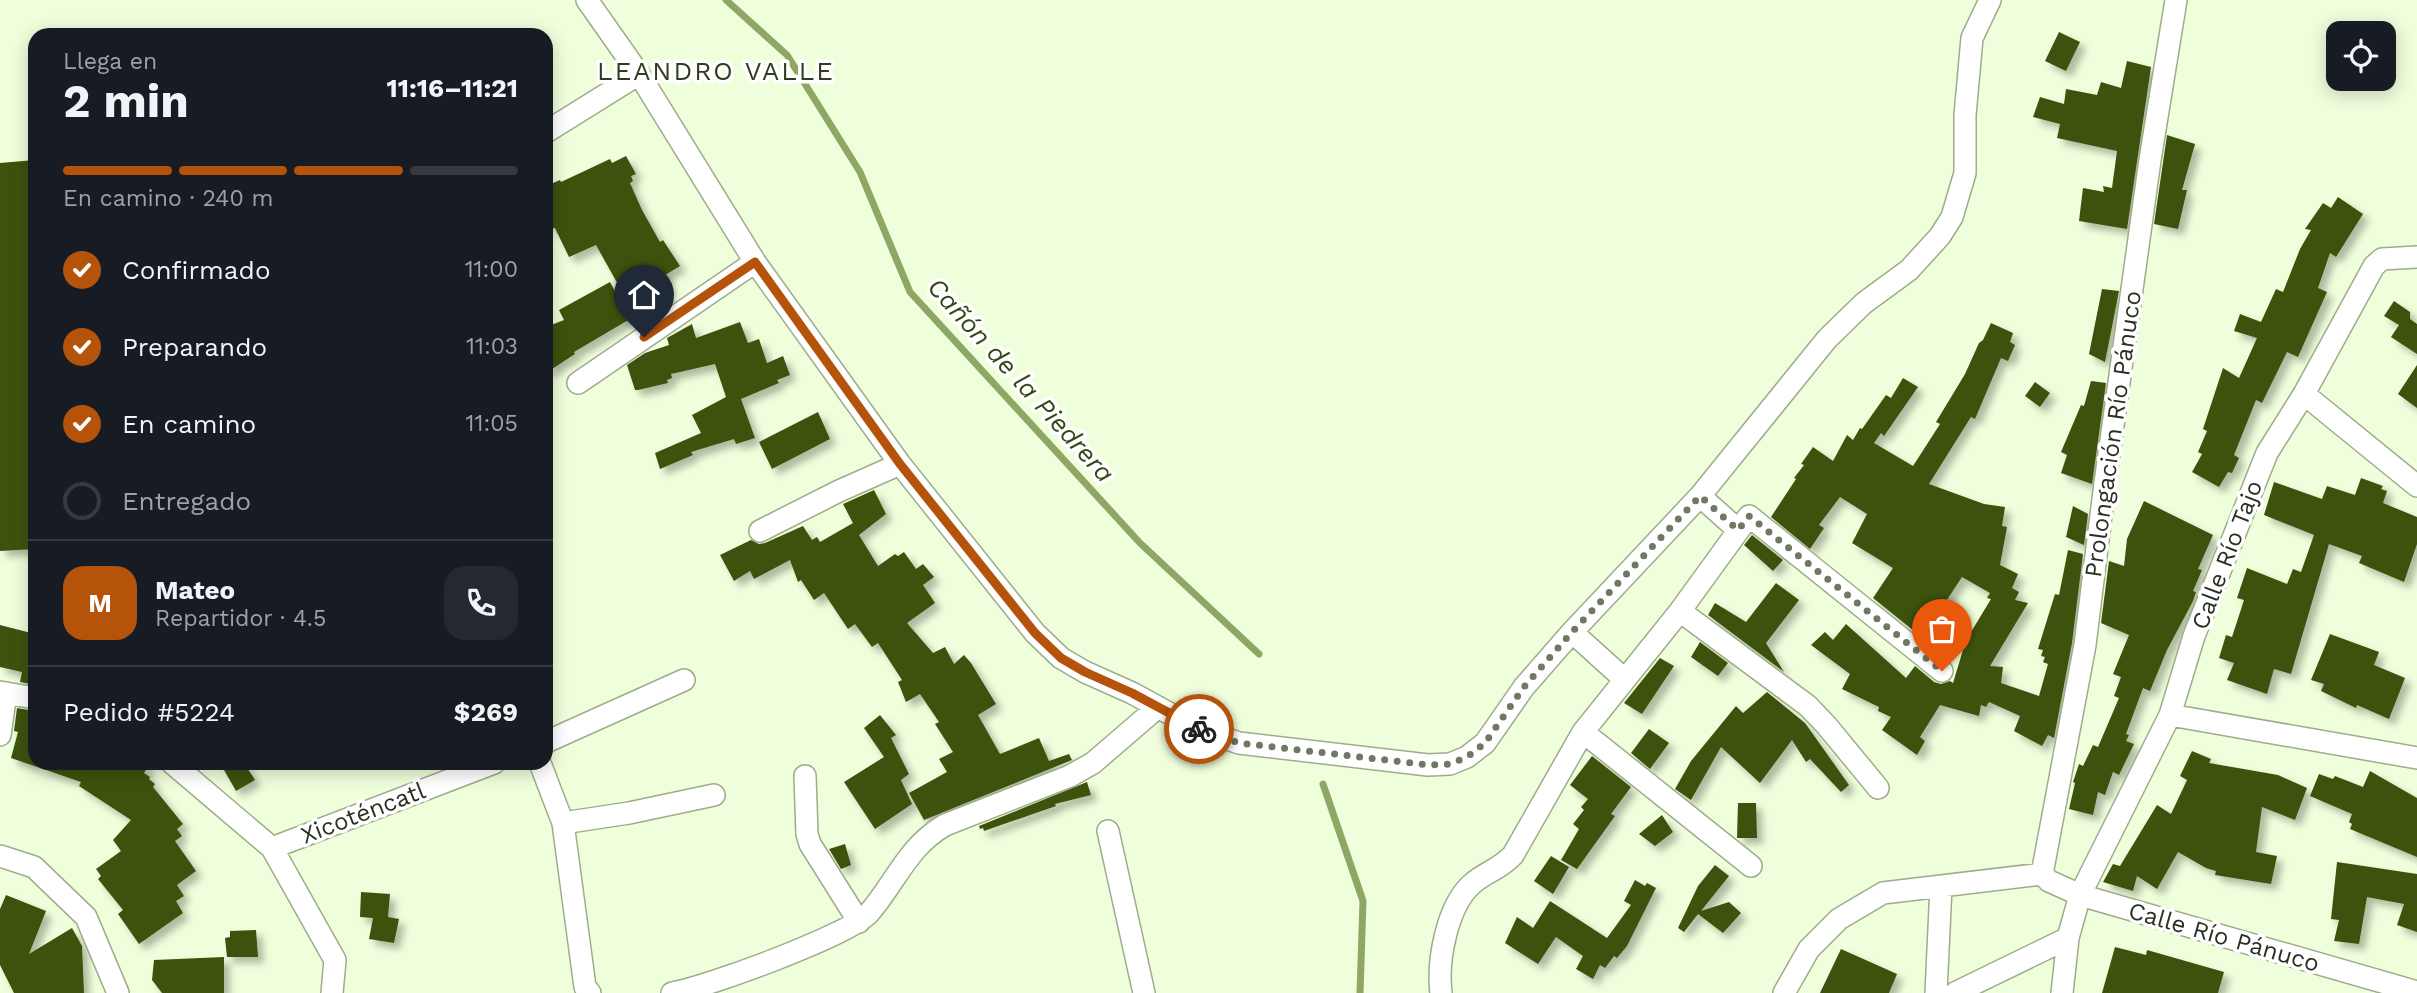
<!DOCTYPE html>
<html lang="es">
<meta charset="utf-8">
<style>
body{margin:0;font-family:"Work Sans",sans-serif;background:#242831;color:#f1f3f6;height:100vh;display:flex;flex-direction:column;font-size:26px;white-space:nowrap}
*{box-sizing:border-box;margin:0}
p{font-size:23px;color:#9ea1a6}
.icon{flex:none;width:38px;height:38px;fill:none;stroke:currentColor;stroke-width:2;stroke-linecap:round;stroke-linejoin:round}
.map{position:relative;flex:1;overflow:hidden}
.details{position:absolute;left:28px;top:28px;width:525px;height:742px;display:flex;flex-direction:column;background:#171b24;border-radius:21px;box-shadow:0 4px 18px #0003}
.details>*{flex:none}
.controls{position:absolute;left:2326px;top:21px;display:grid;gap:14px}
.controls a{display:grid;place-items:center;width:70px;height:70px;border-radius:14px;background:#171b24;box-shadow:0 4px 18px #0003;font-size:35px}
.pin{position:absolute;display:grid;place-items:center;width:60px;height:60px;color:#fff;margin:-72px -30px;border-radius:50% 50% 50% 0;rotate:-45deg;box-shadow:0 0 7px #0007}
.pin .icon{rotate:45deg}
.courier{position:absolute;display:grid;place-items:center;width:70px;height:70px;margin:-35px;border:5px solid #b45309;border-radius:50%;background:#fff;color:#222;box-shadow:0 2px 9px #0007}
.summary em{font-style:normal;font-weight:700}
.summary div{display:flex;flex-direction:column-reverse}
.summary{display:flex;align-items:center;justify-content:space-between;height:119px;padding:0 35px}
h1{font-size:46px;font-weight:700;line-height:52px}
.bar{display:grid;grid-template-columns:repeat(4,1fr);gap:10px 7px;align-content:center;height:84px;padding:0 35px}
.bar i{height:9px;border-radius:5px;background:#363941}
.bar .active{background:#b45309}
.bar p{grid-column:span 4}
.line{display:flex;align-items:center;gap:18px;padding:0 35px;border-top:2px solid #363941}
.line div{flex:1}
.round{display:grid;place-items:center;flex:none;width:74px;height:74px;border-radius:21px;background:#242831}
ol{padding:0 35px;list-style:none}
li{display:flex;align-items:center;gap:21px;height:77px}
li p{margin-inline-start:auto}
li .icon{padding:7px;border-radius:50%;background:#b45309;color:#fff;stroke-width:4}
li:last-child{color:#9ea1a6}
li i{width:38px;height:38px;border:4px solid #363941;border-radius:50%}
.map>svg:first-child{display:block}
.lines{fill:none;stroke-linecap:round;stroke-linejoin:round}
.stream{stroke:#8ea765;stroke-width:7}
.building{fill:#3d520d;filter:url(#shadow)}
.street-casing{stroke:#9eac8b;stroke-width:24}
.street{stroke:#fff;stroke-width:21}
.done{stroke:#6f7863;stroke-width:7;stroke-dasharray:0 12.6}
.route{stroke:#b45309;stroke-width:9}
.labels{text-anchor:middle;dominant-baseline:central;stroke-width:7;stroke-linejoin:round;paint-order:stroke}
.street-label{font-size:24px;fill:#2a3023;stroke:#fff}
.neighbourhood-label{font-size:26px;letter-spacing:2px;fill:#303b1f;stroke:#fff}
.water-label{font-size:26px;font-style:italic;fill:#364716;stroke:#fff}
</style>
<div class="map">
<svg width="2417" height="993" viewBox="0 0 2417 993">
<defs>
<filter id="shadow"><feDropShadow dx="6" dy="6" stdDeviation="3.5" flood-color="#0004"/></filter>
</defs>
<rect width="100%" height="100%" fill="#effedb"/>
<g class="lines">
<!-- stream -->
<path class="stream" d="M726,0L787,55L860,172L910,292L1140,543L1259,654
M1323,784L1363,901L1360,993"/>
</g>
<!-- building -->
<path class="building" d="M2059,32L2080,42L2066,71L2045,61Z
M2127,61L2151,67L2127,229L2079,221L2083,188L2104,192L2103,186L2112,188L2117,151L2057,138L2060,124L2033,117L2040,97L2064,104L2066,89L2097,95L2101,82L2121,88Z
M2167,135L2195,144L2182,190H2187L2178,229L2154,224Z
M626,156L636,174L631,176L633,181L630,183L642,210L660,242L663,240L680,266L662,277L658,269L620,288L596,245L569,257L555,228L551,229L546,219V186L560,180L561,182L610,159L612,163Z
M35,160V549L0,551V163Z
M2338,197L2363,214L2336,257L2330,253L2318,288L2327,292L2298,357L2287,352L2262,403L2256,400L2234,455L2239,458L2232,473L2228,472L2219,487L2192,472L2202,454L2198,452L2207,431L2203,429L2223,368L2239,378L2257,338L2234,331L2240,314L2261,322L2276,289L2283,292L2300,249L2311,230L2305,229L2323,203L2331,208Z
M610,282L630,319L574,352L575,354L546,373V327L564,320L559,310Z
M2102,289L2119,291L2105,362L2089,354Z
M2394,301L2410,312V319L2417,324V354L2391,337L2399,325L2384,316Z
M740,322L748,343L759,339L767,363L783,356L790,375L777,380L779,383L741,399L755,438L736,444L734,439L691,452L693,455L660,469L655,453L701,433L692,415L726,397L715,364L671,374L672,378L667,380L668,383L638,390H635L627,365L645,353L669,345L667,338L692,324L696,338Z
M1991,323L2013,333L2010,342L2015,345L2008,361L2001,358L1975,419L1971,417L1929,484L1984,504L2005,507L2002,526L2007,527L2000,565L2018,574L2012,588L2019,592L2015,600L2028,603L1990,666L2003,667L2001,683L2039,696L2048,664L2043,662L2045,657L2041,656L2043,650L2038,649L2055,594L2059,595L2068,550L2083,554L2072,643L2054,738L2048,735L2042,746L2014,731L2020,716L1989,702L1986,707L1981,705L1979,716L1940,705L1920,737L1925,741L1917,755L1882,730L1891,717L1878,711L1879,707L1842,689L1850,674L1811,645L1825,632L1833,640L1846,624L1906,678L1915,666L1934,682L1941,684L1950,681L1953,683L1969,630L1971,632L1991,599L1987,598L1990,593L1962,577L1939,612L1945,616L1929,643L1873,598L1893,568L1852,543L1867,514L1840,497L1819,525L1824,528L1810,549L1771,517L1796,479L1794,478L1804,465L1801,464L1813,447L1833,461L1847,435L1853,440L1860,428L1862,429L1886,395L1891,398L1903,378L1918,387L1884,436L1881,433L1874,443L1913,466L1940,424L1936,422L1965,374L1979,343L1983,340Z
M2417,365V408L2398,394Z
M2091,381L2106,383L2092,484L2061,473L2067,455L2061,452L2081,405L2084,406Z
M2035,382L2050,393L2040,407L2025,396Z
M818,412L830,439L772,469L759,442Z
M2361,478L2383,486L2381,489L2387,491L2383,503L2417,517V544L2404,582L2359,563L2362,556L2329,544L2291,674L2274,669L2267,694L2227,680L2234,663L2219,658L2226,635L2232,637L2244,600L2237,598L2247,568L2287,584L2293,569L2301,572L2314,535L2264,515L2274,482L2322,499L2327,486L2355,495Z
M874,490L886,514L859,535L878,566L895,554L898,556L904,552L916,569L923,564L934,577L923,585L935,603L907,623L933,653L945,647L954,664L964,655L971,663L996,704L978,715L1000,754L1039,738L1049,761L1069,754L1072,760L924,820L909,793L947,772L939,759L953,752L935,724L939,722L920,694L906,702L898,682L902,680L878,643L872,647L855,624L848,629L824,593L814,600L801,580L798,582L790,560L754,579L750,571L734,581L720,555L751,540L759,544L765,543L803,526L812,540L817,537L820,542L853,523L855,527L843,504Z
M2144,501L2213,535L2198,569L2202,570L2193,591L2196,592L2193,601L2167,650L2150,691L2143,688L2126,734L2129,735L2126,741L2134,744L2119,775L2113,772L2105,795L2098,792L2093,815L2069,809L2075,783L2073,782L2079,764L2083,766L2093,745L2098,747L2119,698L2114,696L2121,677L2113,674L2129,635L2101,623L2109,561L2124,566L2127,539Z
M2073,506L2088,514L2084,545L2066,537Z
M1752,535L1783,560L1773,571L1744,545Z
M1776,583L1799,600L1766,643L1784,672L1708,615L1715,603L1746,622Z
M0,625L35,634V685L20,682L22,672L0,667Z
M2330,634L2379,652L2374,665L2405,678L2389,719L2357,705L2356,708L2321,691L2324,684L2311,680Z
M1700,642L1728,663L1718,676L1691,657Z
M1660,658L1674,666L1642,714L1624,703Z
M1767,692L1805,723L1849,785L1841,792L1810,759L1806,762L1792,740L1760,783L1721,747L1691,800L1675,789L1691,761L1736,706L1743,713Z
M17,708L35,711V764L150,763L144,773L150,777L149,779L155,784L153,787L183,824L177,829L182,836L175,841L196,871L177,885L184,896L176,901L183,913L139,944L118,914L123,910L98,879L101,876L96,869L121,851L113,840L131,820L79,786L81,782L11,758L18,732L14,731Z
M880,715L896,735L891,738L909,774L901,780L912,804L875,829L844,782L884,757L864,728Z
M1649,729L1669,743L1650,769L1631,753Z
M2192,751L2211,759L2209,763L2278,775L2307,788L2295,820L2262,807L2256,852L2277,856L2271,884L2215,875L2216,871L2206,868L2178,852L2157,889L2137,876L2133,891L2103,882L2113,864L2120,866L2157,805L2171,814L2187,780L2180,776Z
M1592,756L1631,787L1611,814L1615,816L1577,869L1561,860L1579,829L1573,824L1584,810L1581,807L1588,799L1570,785Z
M220,763H244L255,780L236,791Z
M2370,771L2417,798V857L2350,829L2352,824L2349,822L2352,814L2310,796L2319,774L2333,779L2335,776L2363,787Z
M1087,782L1091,795L1055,804L1056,806L984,831L983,828L980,829L979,826Z
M1738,803H1756L1757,838H1737Z
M1662,815L1673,832L1655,846L1639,834Z
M845,844L851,865L841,869L829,849Z
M1551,856L1569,867L1553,894L1534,881Z
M2337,862L2417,874V932L2397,925L2404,904L2367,897L2359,944L2334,941L2339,920L2331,919Z
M1715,865L1729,876L1701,911L1729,902L1741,913L1723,933L1698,914L1684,932L1678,928L1698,886Z
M1635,880L1645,886L1647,883L1656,888L1627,946L1617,958L1614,956L1605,968L1600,965L1593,979L1576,969L1583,956L1556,937L1538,964L1505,943L1517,917L1533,928L1550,901L1607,938L1631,905L1624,901Z
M361,892L390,894L388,917L399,919L394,943L369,939L373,918L360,917Z
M6,895L46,911L29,954L72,928L82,946L84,993H14L0,965V909Z
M256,930L258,957H227L225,938L230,937V931Z
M2115,947L2146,955L2147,950L2224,972L2218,993H2102Z
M1841,949L1897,974L1889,993H1820Z
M224,957V993H162L152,980L154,960Z"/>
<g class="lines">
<defs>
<path id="street" d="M587,0L639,74L755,262L900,464L1035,633L1061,658L1085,672L1132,693L1198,729L1239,743L1428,765L1450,764L1467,757L1485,743L1524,687L1572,632L1700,496L1827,339L1864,303L1909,270L1940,236L1952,217L1965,173V115L1972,38L1990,0
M2176,0L2150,160L2105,483L2085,645L2042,874L2049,881L2080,895L2417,992
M546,132L639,74
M578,383L755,262
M2304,394L2417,486
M1700,496L1738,530
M760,531L839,491L900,464
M1680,611L1808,706L1827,726L1878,788
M1572,632L1624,679
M0,692L35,698
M2170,715L2417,758
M1583,732L1751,866
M0,735L6,693
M546,742L684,680
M172,763L272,848L335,960L332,993
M540,763L563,823L585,987L590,993
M805,776L807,834L810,844L859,922
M563,823L629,813L714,795
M1108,831L1144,993
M272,848L494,763
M0,856L34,867L86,917L118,993
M672,993C704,988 850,935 869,913C896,882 907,847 945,825L1070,776L1093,763L1158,707
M1441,993C1437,961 1447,906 1472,884C1485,872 1499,870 1513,855L1583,732L1680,611L1749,516L1942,671
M1784,993L1809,949L1839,919L1883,893L2042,874
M1936,993L1941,886
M1955,993L2068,938
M2062,993L2068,938L2080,895L2170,715L2194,636L2267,453L2304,394L2374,266L2382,259L2417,257"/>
</defs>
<!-- street casing -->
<use href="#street" class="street-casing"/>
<!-- street -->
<use href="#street" class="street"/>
</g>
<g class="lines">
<!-- done -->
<path class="done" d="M1199,729L1239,743L1429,765L1450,764L1467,757L1485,743L1524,687L1572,632L1700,496L1738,530L1749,516L1942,671"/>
<!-- route -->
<path class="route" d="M644,337L755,262L900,464L1035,633L1061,658L1085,672L1132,693L1199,729"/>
</g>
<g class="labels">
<!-- street labels -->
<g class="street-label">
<text transform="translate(2113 434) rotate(-82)">Prolongación Río Pánuco</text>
<text transform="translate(2227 555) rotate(-69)">Calle Río Tajo</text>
<text transform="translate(363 813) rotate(-21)">Xicoténcatl</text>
<text transform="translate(2224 937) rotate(16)">Calle Río Pánuco</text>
</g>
<!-- neighbourhood labels -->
<g class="neighbourhood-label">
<text x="716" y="71">LEANDRO VALLE</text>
</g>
<!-- water labels -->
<g class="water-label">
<text transform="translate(1021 380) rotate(48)">Cañón de la Piedrera</text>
</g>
</g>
</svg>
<div class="controls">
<a><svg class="icon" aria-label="locate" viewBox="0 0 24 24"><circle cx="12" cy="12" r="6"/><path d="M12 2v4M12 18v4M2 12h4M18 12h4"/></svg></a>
</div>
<div class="pin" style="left:1942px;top:671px;background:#ea580c"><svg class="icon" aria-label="bag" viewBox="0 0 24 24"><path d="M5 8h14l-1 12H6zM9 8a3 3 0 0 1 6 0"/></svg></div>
<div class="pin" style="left:644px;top:337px;background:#1f2937"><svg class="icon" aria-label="home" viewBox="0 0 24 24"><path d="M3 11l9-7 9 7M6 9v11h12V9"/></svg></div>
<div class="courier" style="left:1199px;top:729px"><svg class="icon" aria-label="bike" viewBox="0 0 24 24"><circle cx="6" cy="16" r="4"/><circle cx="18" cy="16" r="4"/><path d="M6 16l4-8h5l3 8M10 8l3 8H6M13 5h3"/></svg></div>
<section class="details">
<div class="summary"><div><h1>2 min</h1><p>Llega en</p></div><em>11:16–11:21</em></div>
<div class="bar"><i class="active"></i><i class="active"></i><i class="active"></i><i></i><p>En camino · 240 m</p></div>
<ol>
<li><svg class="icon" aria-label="check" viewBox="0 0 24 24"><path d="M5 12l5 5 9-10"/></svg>Confirmado<p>11:00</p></li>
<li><svg class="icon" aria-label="check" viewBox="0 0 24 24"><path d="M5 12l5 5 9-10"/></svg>Preparando<p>11:03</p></li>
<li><svg class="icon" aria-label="check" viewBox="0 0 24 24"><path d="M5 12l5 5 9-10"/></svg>En camino<p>11:05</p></li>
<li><i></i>Entregado</li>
</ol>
<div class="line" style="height:126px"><b class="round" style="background:#b45309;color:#fff">M</b><div><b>Mateo</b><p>Repartidor · 4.5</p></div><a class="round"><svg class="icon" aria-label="phone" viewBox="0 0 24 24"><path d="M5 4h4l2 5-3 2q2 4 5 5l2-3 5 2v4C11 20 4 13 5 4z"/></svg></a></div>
<div class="line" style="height:91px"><div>Pedido #5224</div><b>$269</b></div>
</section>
</div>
